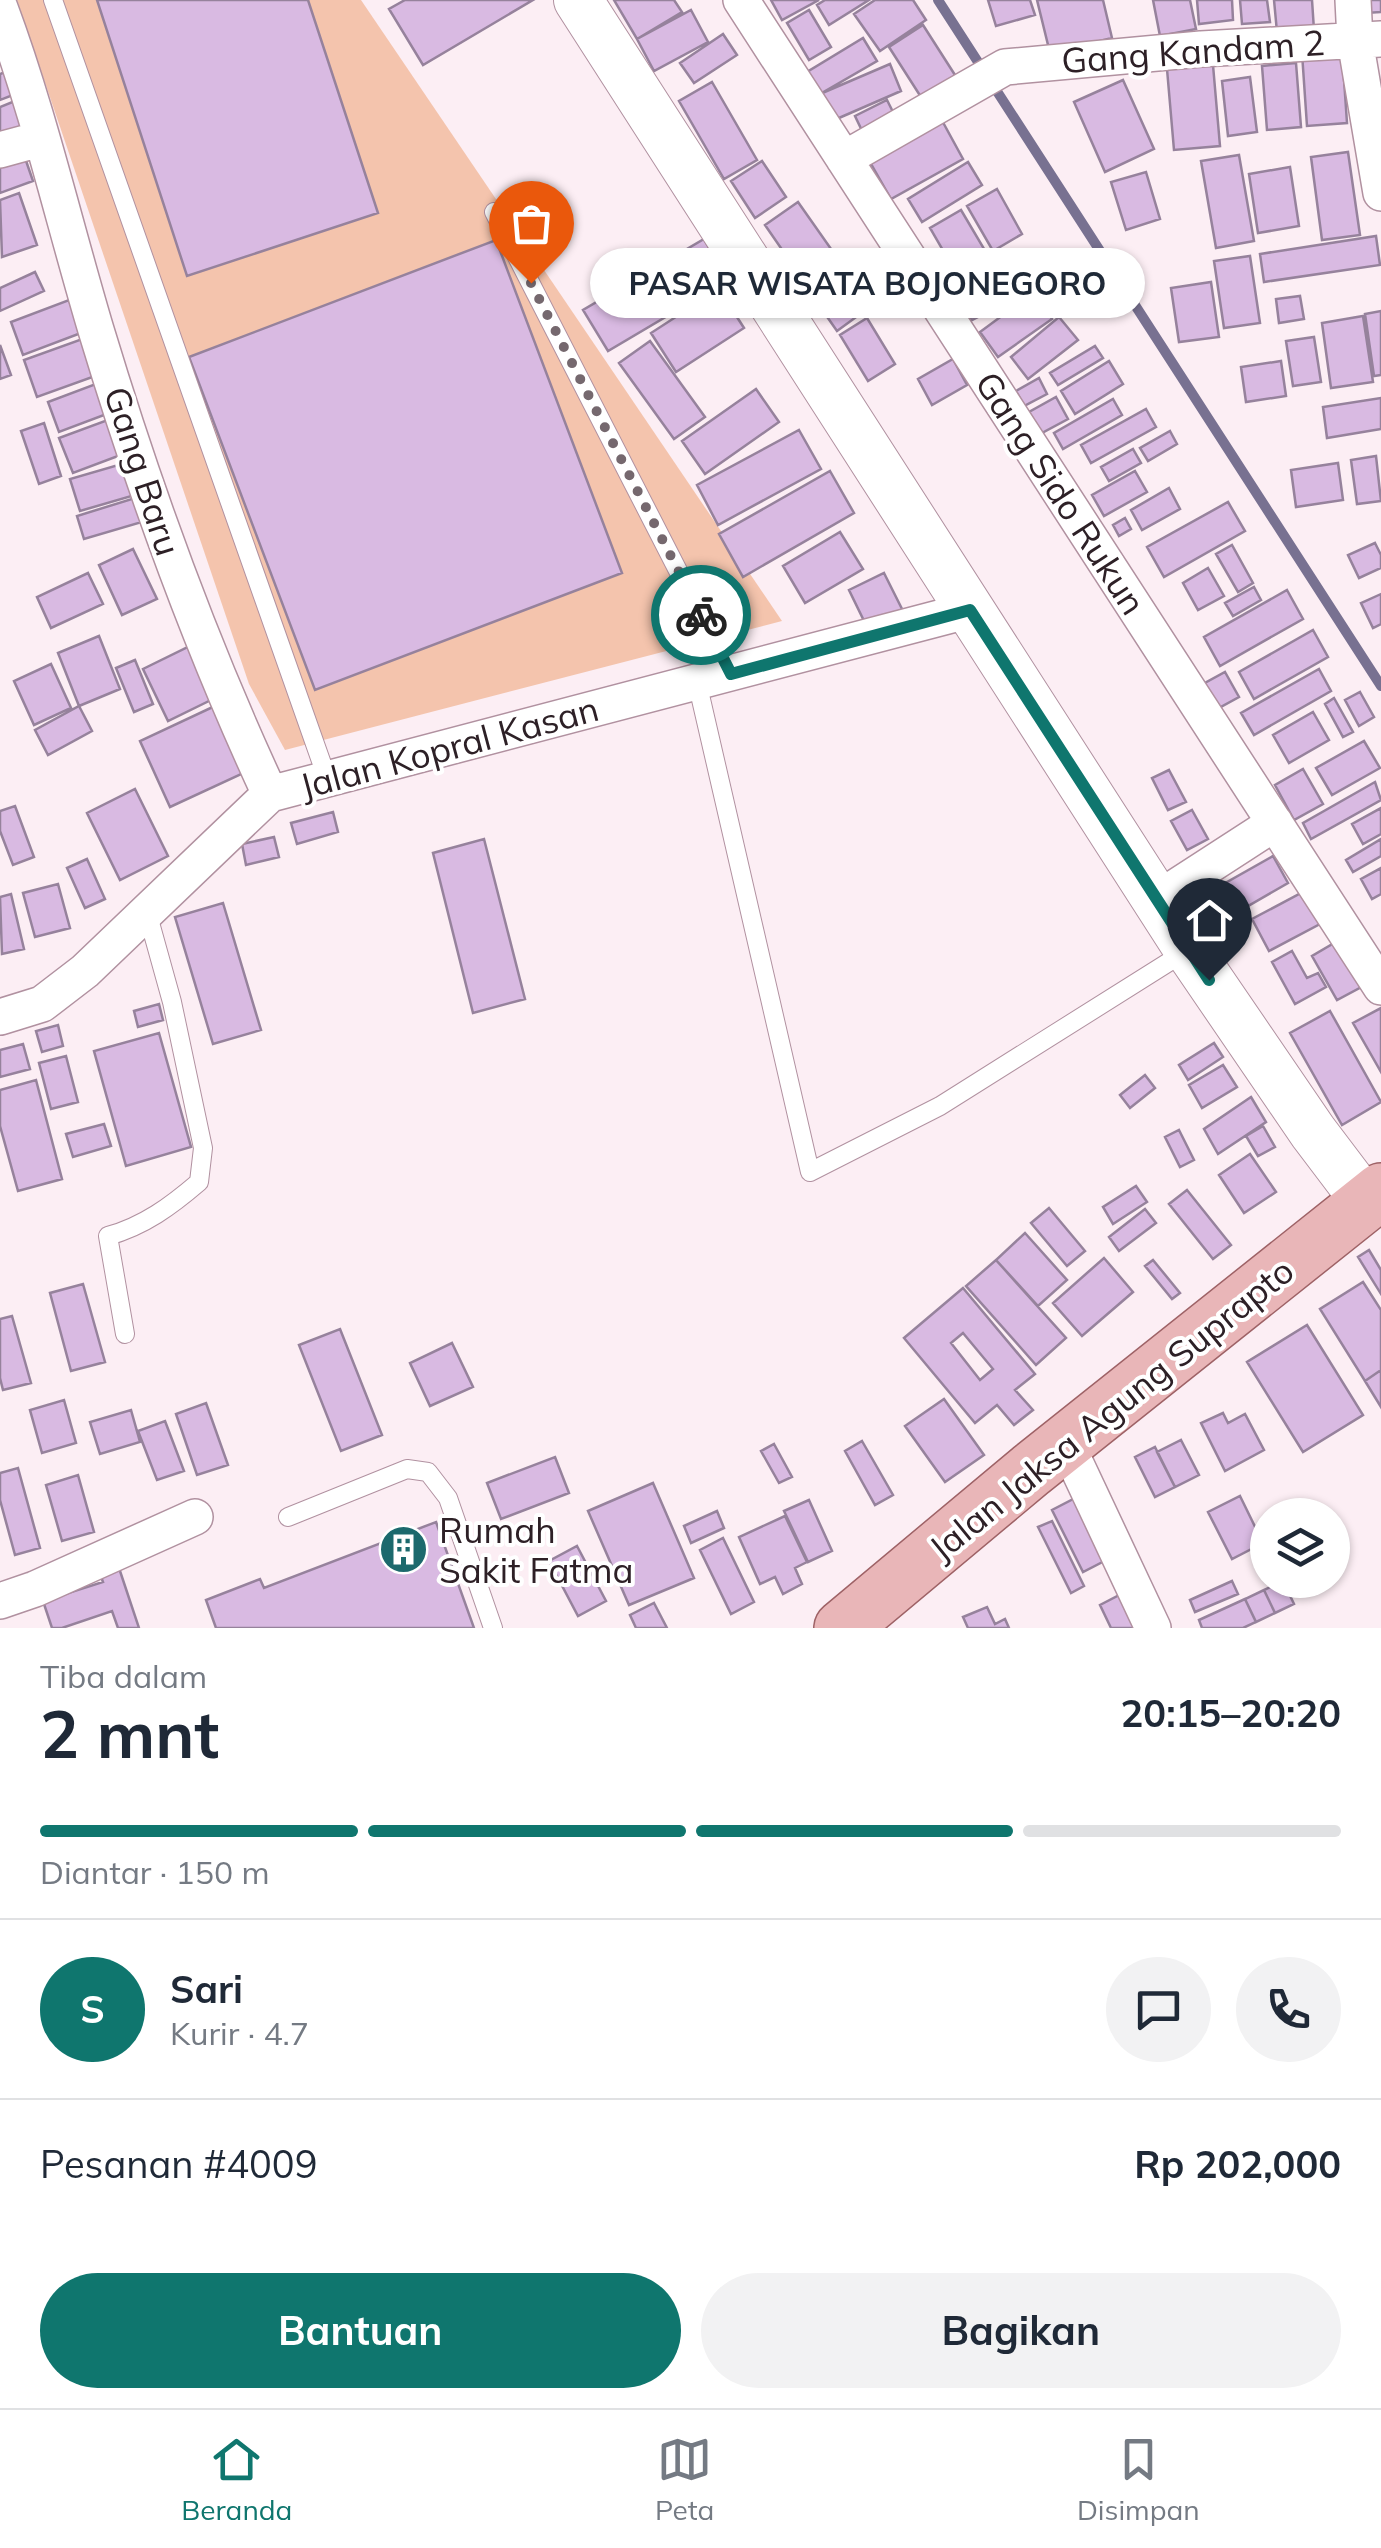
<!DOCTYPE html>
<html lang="id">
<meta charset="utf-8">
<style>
body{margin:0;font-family:Mulish,sans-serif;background:#f2f2f3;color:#1f2937;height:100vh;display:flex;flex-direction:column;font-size:38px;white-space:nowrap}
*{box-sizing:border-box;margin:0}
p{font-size:32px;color:#747a83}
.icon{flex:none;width:55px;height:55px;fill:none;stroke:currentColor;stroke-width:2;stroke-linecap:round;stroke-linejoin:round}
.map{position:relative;height:1628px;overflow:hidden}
.panel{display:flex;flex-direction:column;background:#fff;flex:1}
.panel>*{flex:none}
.buttons{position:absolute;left:1250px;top:1498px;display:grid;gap:20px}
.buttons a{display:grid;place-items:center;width:100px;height:100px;border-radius:50%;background:#fff;box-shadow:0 2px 8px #0004;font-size:50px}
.pin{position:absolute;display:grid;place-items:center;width:85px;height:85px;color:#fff;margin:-102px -42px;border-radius:50% 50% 50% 0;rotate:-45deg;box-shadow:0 0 10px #0007}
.pin .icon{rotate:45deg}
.courier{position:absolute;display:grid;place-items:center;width:100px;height:100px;margin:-50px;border:8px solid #0f766e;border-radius:50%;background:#fff;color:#222;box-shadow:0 2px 12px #0007}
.bubble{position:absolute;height:70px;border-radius:35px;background:#fff;box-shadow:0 2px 8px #0004;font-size:32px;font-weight:700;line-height:70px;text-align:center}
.head em{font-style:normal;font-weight:700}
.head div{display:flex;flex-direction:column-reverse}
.head{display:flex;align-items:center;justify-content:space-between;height:170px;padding:0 40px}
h1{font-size:65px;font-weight:700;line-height:75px}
.bar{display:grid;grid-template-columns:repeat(4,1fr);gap:15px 10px;align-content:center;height:120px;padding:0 40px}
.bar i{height:12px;border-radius:8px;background:#e0e1e3}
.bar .on{background:#0f766e}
.bar p{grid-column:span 4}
.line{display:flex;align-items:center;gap:25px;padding:0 40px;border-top:2px solid #e0e1e3}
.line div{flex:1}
.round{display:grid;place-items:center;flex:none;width:105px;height:105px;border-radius:52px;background:#f2f2f3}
.button{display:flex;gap:20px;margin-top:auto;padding:20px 40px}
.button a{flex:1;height:115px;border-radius:60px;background:#0f766e;color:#fff;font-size:40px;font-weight:700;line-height:115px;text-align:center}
.button a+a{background:#f2f2f3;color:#1f2937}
.tabs{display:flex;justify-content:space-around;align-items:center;height:140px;border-top:2px solid #e0e1e3;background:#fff;font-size:28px;color:#747a83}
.tabs a{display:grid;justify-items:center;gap:5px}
.tabs .on{color:#0f766e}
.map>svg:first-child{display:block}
.green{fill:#f4c4ad}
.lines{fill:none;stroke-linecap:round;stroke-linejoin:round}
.stream{stroke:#787191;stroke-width:10}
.building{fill:#d9bae2;stroke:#96829c;stroke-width:2.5;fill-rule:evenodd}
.service-casing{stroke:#b191a0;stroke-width:20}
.minor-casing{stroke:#b191a0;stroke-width:38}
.secondary-casing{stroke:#b191a0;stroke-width:50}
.primary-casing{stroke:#9e6266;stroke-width:58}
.service{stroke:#fff;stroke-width:18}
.minor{stroke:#fff;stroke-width:35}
.secondary{stroke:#fff;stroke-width:48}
.primary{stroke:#e9b6b8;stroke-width:55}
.done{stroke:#75686e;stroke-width:10;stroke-dasharray:0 18}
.route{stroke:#0f766e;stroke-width:12}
.labels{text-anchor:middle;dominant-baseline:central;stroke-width:8;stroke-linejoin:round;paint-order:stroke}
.street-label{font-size:35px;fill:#2d2026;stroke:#fff}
.poi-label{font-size:35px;fill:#2d2026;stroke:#fff;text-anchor:start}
</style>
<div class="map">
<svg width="1381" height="1628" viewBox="0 0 1381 1628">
<rect width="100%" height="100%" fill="#fceef4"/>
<!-- green -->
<path class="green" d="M17,0H361L782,621L285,750L249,684Z"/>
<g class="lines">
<!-- stream -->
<path class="stream" d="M938,0L1381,686"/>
</g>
<!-- building -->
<path class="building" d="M97,0H308L378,213L187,276Z
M405,0H533L423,65L389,9Z
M614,0H674L682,12L637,39Z
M771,0H819L782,20Z
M825,0H869L829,25L817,5Z
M875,0H913L926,20L880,51L854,14Z
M988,0H1030L1035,15L996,26Z
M1037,0H1103L1112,38L1050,53Z
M1153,0H1190L1196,29L1160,36Z
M1197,0H1232L1233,20L1199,24Z
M1240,0H1267L1270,22L1242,24Z
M1274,0H1312L1314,30L1277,32Z
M1366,0H1381V12L1366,13Z
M691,10L708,42L654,71L637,39Z
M809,10L831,47L809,60L787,23Z
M923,25L962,86L928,108L889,47Z
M723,34L737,55L694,83L680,63Z
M863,38L877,61L820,94L807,72Z
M1342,50L1347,123L1307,126L1302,53Z
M1296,63L1301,127L1267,130L1262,66Z
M890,64L901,91L832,121L820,94Z
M1213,65L1220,146L1174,150L1167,69Z
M5,72L13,95L0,100V74Z
M1250,77L1257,132L1228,136L1222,81Z
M1123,80L1154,149L1105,172L1074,102Z
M712,82L757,160L724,179L679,101Z
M20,99L31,127L0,140V107Z
M887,100L898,122L866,139L855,116Z
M939,115L963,159L891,199L866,155Z
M1348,152L1360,235L1322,240L1311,157Z
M24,155L33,181L0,193V164Z
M1239,155L1254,241L1216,248L1201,161Z
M762,161L786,197L755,218L731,181Z
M968,162L982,185L922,222L908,199Z
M1290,167L1299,226L1258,233L1249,174Z
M1146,172L1160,219L1126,230L1111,182Z
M997,189L1022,234L993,251L967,206Z
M19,193L37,245L2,257L0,200Z
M798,202L843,266L810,290L765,225Z
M961,210L990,259L959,278L930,228Z
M1376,236L1380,265L1264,282L1260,254Z
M704,239L728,280L608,351L583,310Z
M496,240L622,573L315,690L189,357Z
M1037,251L1052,279L972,320L957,292Z
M1250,256L1260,323L1224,328L1214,261Z
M35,272L44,291L0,311V288Z
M1070,275L1083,301L1061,312L1047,286Z
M840,280L863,312L837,331L814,298Z
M1211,282L1219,337L1179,342L1171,288Z
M719,289L744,328L676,372L651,333Z
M1033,293L1052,319L998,357L980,332Z
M1300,296L1304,319L1279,323L1276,299Z
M69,300L81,333L23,355L11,322Z
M1381,311V375L1374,376L1365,314Z
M1363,316L1373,382L1331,388L1322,323Z
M1059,317L1078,340L1028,379L1011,357Z
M867,318L895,364L868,381L840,335Z
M1314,337L1321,382L1293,386L1286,341Z
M85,338L98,375L37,397L24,360Z
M650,341L705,417L674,439L619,363Z
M0,345L11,375L0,379Z
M1095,346L1103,358L1058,385L1050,373Z
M953,359L967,385L932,405L918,379Z
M1109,361L1123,384L1075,414L1061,391Z
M1281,361L1286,396L1246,402L1241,367Z
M1039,378L1047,394L1024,406L1016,391Z
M101,382L112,412L59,432L48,402Z
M756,389L779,422L705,474L682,441Z
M1056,397L1068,419L1040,434L1029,412Z
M1381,398V429L1327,438L1323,407Z
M1113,399L1122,415L1063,449L1054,433Z
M1146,409L1156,427L1091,463L1081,445Z
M113,418L126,453L73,473L59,438Z
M44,423L61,476L39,484L21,431Z
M799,430L821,469L718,525L697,485Z
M1170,431L1177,444L1148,461L1140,448Z
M1133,449L1141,463L1109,481L1101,467Z
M1376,456L1381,501L1357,504L1351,460Z
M132,461L142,493L80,511L70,479Z
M1338,463L1343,500L1296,507L1291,470Z
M830,471L854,513L743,577L719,534Z
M1135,471L1147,492L1104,516L1092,495Z
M1169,488L1180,509L1142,530L1131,510Z
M135,498L142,522L84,539L77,516Z
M1228,502L1245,531L1164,577L1147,547Z
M1125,518L1131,529L1119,536L1113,525Z
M840,532L863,569L805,603L783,566Z
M1375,543L1381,555V568L1359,578L1348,555Z
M1232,545L1253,583L1238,592L1216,554Z
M133,549L157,599L122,615L99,565Z
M1208,568L1224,596L1198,610L1183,583Z
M88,573L103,604L51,628L37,597Z
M884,573L902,609L867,627L849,590Z
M1254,587L1261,600L1233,616L1225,603Z
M1287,590L1303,619L1220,666L1204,637Z
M1381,594V624L1373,628L1361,603Z
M1313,630L1328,657L1254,699L1239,672Z
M99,636L120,689L79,706L58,653Z
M190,646L215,698L168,721L143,669Z
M135,660L153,704L134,712L116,668Z
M51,664L71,708L34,725L14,681Z
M1319,669L1331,691L1254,735L1241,713Z
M1225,672L1239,697L1217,709L1203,684Z
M1360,692L1374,717L1359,726L1345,700Z
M1334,698L1353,732L1343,737L1325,704Z
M217,705L248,771L170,807L140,741Z
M79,706L92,731L48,755L35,730Z
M1313,712L1329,740L1289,763L1273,735Z
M1364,741L1380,768L1332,795L1316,768Z
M1303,769L1323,804L1294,820L1275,785Z
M1169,770L1186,802L1168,810L1152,778Z
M1375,782L1381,800L1311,839L1303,823Z
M135,789L168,856L120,880L87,813Z
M15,806L34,857L13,865L0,831V811Z
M1381,808V834L1363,844L1352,824Z
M1192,810L1208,839L1187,850L1171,821Z
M333,812L338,832L297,844L291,823Z
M274,837L279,857L246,865L242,844Z
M484,839L525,999L473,1013L433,853Z
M1381,839V856L1353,872L1346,860Z
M1273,856L1288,883L1229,917L1213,890Z
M87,859L105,899L85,908L67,868Z
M1381,868V894L1372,899L1361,879Z
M58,884L70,928L35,937L23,893Z
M1303,892L1320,924L1269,951L1252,919Z
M11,894L24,949L2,954L0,897Z
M223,903L261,1030L213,1044L175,917Z
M1341,939L1367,984L1337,1000L1312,956Z
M1292,951L1307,978L1318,973L1326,987L1295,1004L1272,962Z
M159,1004L163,1020L138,1027L134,1011Z
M1381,1008V1072L1353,1023Z
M1330,1011L1381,1102L1342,1125L1290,1033Z
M58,1025L63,1046L42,1052L36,1031Z
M159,1033L191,1147L126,1166L94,1051Z
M1214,1043L1223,1057L1188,1080L1179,1065Z
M23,1044L30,1069L0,1077V1050Z
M66,1056L78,1102L51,1109L39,1063Z
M1223,1065L1237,1087L1202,1108L1189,1085Z
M1145,1075L1155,1088L1130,1108L1120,1095Z
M36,1080L62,1179L18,1191L0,1126V1090Z
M1251,1097L1266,1122L1218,1154L1204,1129Z
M104,1124L111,1146L73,1157L66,1134Z
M1263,1126L1275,1147L1258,1156L1246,1136Z
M1179,1130L1194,1160L1180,1167L1165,1137Z
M1250,1154L1276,1192L1244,1213L1219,1175Z
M1136,1186L1147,1202L1113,1224L1103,1207Z
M1187,1190L1231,1245L1213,1259L1169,1204Z
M1049,1208L1085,1251L1067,1266L1031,1223Z
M1145,1209L1156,1223L1119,1251L1109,1237Z
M1025,1233L1067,1280L1038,1306L996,1260Z
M1369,1250L1381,1270V1294L1358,1257Z
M1104,1258L1133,1292L1082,1336L1053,1303Z
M996,1260L1066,1338L1036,1365L966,1286Z
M1153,1260L1180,1293L1172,1299L1145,1266Z
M1363,1282L1381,1310V1370L1365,1381L1320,1309Z
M83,1284L105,1362L71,1371L50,1293Z
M963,1288L1035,1374L1015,1390L1033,1410L1014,1425L997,1405L975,1423L904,1338ZM963,1333L993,1369L980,1380L951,1343Z
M12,1316L31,1383L3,1390L0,1378V1319Z
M1307,1325L1363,1415L1303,1452L1247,1362Z
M340,1329L382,1435L341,1451L299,1345Z
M452,1343L473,1387L430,1406L410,1363Z
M1381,1370V1407L1365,1381Z
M944,1399L984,1455L945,1482L905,1426Z
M64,1400L76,1443L42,1453L30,1410Z
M206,1403L228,1465L197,1475L176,1414Z
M131,1410L140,1442L100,1454L90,1422Z
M1223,1413L1228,1423L1245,1414L1264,1450L1225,1471L1201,1423Z
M165,1421L184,1471L157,1480L138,1431Z
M1181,1440L1199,1475L1175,1487L1157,1452Z
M862,1441L893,1495L875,1505L845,1451Z
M774,1444L792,1477L779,1483L761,1451Z
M1155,1447L1175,1487L1155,1497L1135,1457Z
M555,1457L569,1493L501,1519L487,1483Z
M18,1468L40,1548L15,1555L0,1500V1473Z
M78,1475L94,1532L62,1541L46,1485Z
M653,1483L694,1578L629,1605L588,1511Z
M1085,1493L1116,1555L1083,1572L1052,1510Z
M1240,1496L1263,1543L1232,1559L1208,1512Z
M809,1500L832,1551L808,1562L784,1511Z
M717,1511L724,1528L691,1543L684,1526Z
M785,1516L807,1562L795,1568L802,1584L783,1594L775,1577L760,1584L739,1537Z
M1052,1521L1084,1586L1071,1593L1038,1527Z
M436,1522L474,1628H216L206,1600L260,1579L264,1588Z
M723,1538L754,1602L731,1614L700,1550Z
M577,1546L606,1601L578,1616L549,1561Z
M119,1568L139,1628H118L112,1611L62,1628H52L43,1601L103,1582L100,1574Z
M1232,1581L1238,1594L1195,1612L1190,1600Z
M1283,1581L1294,1604L1275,1613L1264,1590Z
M1129,1590L1146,1628H1111L1100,1605Z
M1264,1590L1275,1613L1256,1622L1245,1599Z
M1245,1599L1256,1622L1243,1628H1202L1199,1620Z
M654,1603L667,1628H636L630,1615Z
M987,1607L995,1624L1005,1619L1009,1628H968L963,1617Z"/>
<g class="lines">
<defs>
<path id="service" d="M53,0L327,778
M494,212L731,674
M697,682L810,1172L940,1106L1188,950
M125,1334L108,1236C144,1226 171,1206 199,1182L203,1148L172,1002L147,912
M288,1517L407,1469L428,1472L448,1498L493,1628"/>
<path id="minor" d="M741,0L1381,987
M1353,0L1355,40L1381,193
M0,8C39,113 64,223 96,330C144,489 200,644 270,794
M0,150L40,139
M844,159L1005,67L1201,49L1381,39
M1156,900L1275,823
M0,1017L42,1004L85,971L270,794L970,610
M1066,1443L1153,1628
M0,1601L35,1589L195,1517"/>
<path id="secondary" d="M578,0L1188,949L1313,1132L1366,1202"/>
<path id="primary" d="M842,1628L1031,1470L1381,1191"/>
</defs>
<!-- service casing -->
<use href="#service" class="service-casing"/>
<!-- minor casing -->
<use href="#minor" class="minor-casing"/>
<!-- secondary casing -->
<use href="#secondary" class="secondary-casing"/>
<!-- primary casing -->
<use href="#primary" class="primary-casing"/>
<!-- service -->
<use href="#service" class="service"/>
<!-- minor -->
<use href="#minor" class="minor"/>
<!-- secondary -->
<use href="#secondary" class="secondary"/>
<!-- primary -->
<use href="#primary" class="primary"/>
</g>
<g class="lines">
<!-- done -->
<path class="done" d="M531,283L701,615"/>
<!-- route -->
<path class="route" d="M701,615L731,674L970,610L1209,980"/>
</g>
<!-- icons -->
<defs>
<symbol id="building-disc" viewBox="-11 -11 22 22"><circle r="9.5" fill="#1c696d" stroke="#fff"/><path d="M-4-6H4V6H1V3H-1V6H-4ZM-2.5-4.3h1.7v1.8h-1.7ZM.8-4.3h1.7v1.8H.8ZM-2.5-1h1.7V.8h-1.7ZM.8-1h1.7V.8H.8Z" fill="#fff"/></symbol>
</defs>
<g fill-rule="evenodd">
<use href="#building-disc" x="376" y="1522" width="55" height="55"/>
</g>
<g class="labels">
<!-- street labels -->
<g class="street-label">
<text transform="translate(1193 51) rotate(-4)">Gang Kandam 2</text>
<text transform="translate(143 471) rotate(72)">Gang Baru</text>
<text transform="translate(1061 493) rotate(57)">Gang Sido Rukun</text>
<text transform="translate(449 747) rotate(-15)">Jalan Kopral Kasan</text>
<text transform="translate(1111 1409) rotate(-39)">Jalan Jaksa Agung Suprapto</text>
</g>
<!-- poi labels -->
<g class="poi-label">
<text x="439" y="1530">Rumah<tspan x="439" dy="40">Sakit Fatma</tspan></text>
</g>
</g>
</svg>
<div class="buttons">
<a><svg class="icon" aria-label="layers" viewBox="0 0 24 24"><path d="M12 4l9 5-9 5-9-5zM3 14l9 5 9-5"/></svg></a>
</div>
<div class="pin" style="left:531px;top:283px;background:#ea580c"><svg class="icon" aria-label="bag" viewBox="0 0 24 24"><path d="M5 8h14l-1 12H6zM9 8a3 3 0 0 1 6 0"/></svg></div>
<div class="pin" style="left:1209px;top:980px;background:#1f2937"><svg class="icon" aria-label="home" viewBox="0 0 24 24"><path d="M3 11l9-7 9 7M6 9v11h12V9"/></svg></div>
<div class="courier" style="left:701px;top:615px"><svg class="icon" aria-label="bike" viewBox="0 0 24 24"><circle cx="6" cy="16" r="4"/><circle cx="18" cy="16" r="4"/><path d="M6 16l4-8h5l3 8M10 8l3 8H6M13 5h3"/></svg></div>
<div class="bubble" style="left:590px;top:248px;width:555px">PASAR WISATA BOJONEGORO</div>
</div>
<section class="panel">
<div class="head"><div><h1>2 mnt</h1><p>Tiba dalam</p></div><em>20:15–20:20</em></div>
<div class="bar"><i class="on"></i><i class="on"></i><i class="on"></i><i></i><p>Diantar · 150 m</p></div>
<div class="line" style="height:180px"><b class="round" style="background:#0f766e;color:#fff">S</b><div><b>Sari</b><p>Kurir · 4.7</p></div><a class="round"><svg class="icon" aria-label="chat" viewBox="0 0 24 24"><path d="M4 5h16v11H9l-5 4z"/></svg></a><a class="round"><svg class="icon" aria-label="phone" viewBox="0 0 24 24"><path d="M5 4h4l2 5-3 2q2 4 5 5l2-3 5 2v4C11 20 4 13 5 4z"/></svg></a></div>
<div class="line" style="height:130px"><div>Pesanan #4009</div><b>Rp 202,000</b></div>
<div class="button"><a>Bantuan</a><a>Bagikan</a></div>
</section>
<nav class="tabs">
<a class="on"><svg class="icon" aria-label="home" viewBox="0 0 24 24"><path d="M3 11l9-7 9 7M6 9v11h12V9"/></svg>Beranda</a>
<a><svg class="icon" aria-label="map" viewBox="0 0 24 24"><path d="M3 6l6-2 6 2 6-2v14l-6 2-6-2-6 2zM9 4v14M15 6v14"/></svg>Peta</a>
<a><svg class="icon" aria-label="saved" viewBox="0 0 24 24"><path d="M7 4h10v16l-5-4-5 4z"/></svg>Disimpan</a>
</nav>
